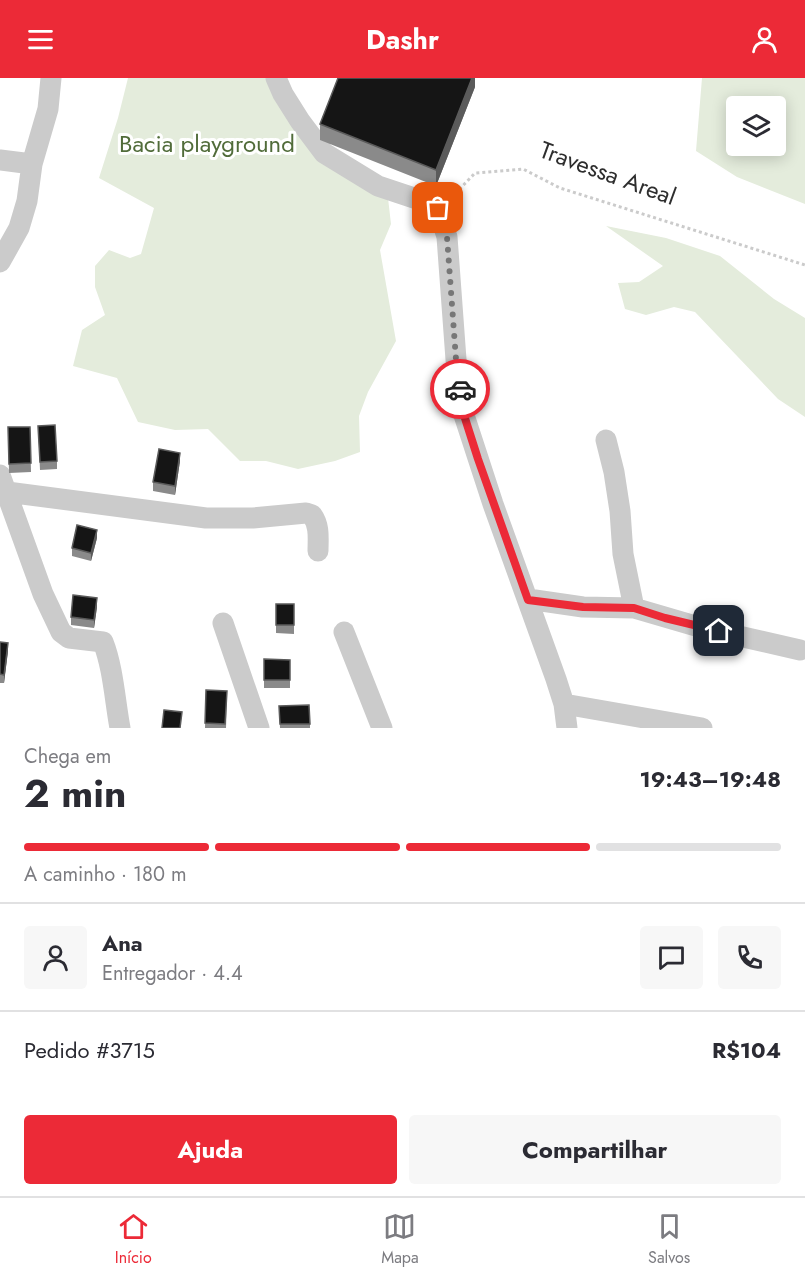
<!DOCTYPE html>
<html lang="pt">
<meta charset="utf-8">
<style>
body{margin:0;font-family:Jost,sans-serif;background:#f7f7f7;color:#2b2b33;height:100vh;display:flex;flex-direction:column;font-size:22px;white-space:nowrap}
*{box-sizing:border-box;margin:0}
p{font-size:20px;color:#7c7c81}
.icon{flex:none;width:33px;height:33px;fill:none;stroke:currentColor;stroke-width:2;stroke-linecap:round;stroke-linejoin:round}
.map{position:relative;height:650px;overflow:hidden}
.sheet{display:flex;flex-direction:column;background:#fff;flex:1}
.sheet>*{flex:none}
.fabs{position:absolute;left:726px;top:18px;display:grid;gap:12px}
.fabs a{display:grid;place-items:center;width:60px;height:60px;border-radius:6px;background:#fff;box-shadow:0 3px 15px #0003;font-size:30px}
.pin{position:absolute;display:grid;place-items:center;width:51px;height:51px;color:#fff;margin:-26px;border-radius:12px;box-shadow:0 3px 9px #0006}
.courier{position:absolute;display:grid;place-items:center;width:60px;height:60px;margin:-30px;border:4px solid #ec2a37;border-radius:50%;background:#fff;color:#222;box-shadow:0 2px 8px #0007}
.summary em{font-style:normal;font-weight:700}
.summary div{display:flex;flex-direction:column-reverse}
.summary{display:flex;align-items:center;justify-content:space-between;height:102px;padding:0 24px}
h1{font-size:39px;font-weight:700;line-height:45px}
.bar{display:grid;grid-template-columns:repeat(4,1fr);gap:9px 6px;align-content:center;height:72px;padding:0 24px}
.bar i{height:8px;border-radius:4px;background:#e1e1e2}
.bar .current{background:#ec2a37}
.bar p{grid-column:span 4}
.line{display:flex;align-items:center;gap:15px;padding:0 24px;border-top:2px solid #e1e1e2}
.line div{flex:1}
.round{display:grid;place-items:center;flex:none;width:63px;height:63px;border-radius:6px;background:#f7f7f7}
.primary-button{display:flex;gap:12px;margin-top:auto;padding:12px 24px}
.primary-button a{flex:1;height:69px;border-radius:6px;background:#ec2a37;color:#fff;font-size:24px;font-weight:700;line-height:69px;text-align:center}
.primary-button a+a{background:#f7f7f7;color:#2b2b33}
header{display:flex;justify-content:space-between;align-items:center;height:78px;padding:0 24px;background:#ec2a37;color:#fff;font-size:27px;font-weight:700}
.tabs{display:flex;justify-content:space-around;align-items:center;height:84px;border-top:2px solid #e1e1e2;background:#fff;font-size:16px;color:#7c7c81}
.tabs a{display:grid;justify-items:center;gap:3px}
.tabs .current{color:#ec2a37}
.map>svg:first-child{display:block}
.green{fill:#e4ecdc;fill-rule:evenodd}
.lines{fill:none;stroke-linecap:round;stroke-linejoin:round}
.path{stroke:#cbcbcb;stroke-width:3;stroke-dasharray:3 3;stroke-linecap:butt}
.minor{stroke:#cbcbcb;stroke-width:21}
.wall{fill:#8a8a8a}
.shaded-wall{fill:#5b5b5b}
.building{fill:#151515;stroke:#5b5b5b;stroke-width:1.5}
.done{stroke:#777;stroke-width:6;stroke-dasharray:0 10.8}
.route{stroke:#ec2a37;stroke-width:8}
.labels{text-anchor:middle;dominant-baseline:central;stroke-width:6;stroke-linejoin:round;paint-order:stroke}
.park-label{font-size:24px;fill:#516c3a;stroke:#fff}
.street-label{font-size:24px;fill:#2e2e2e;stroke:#fff}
</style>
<header><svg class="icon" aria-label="menu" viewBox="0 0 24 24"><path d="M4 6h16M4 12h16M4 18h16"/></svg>Dashr<svg class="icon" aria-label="person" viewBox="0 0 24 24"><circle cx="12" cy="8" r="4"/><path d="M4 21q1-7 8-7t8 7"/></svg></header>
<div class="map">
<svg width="805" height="650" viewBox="0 0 805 650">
<rect width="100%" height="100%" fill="#fff"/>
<!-- green -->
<path class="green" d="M128,0H268L282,31L388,120L391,146L380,172L396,263L368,314L359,338L360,374L335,383L298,391L266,383H240L208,351L175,352L138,344L117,300L73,288L82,252L105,237L95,209V188L109,172L130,180L141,176L154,130L99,100L118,40Z
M702,0H805V126L737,99L696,73ZM736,28H776V68H736Z
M606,148L666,160L720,178L774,221L805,240V339L778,321L695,234L674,229L646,237L625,231L618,205L639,204L663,188Z"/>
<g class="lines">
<!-- path -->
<path class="path" d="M451,120L475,95L523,91L560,110L805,187"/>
<!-- minor -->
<path class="minor" d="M276,0L283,16L300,43L324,75L378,108L423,123L438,130L447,159L457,295L463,334L493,426L556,601L564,626L567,650
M0,82L32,86
M0,184L19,150L27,123L32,86L48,31L51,0
M606,362L614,394L620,433L623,476L634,530
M0,397L43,516L61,554L69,560L103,564C113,589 115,623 120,650
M7,414L206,440H253L306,435L312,437C320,448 318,461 318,473
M528,521L583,529L634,530L699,549L800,572
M223,545L259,650
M344,554L382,650
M564,626L702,650"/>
</g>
<!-- wall -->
<path class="wall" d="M475,0V9L436,108L320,62V46Z
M38,348L57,383V391L40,392Z
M8,349H30L31,394L9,395Z
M180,383L175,417L153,413V404Z
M97,460L91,483L72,478V470Z
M276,526H294V556L276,555Z
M97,529L94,550L71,547V539Z
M0,564L8,573L4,605H0Z
M264,581L290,582V610H264Z
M206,612L227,621L226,650H205Z
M279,628L310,646V650H280Z"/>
<!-- shaded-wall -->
<path class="shaded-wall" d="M472,0H475V9L436,108V92Z
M180,375V383L175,417V408Z
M97,452V460L91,483V475Z
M97,520V529L94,550V542Z
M8,565V573L4,605V597Z"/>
<!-- building -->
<path class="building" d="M338,0H472L436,92L320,46Z
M55,347L57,383L40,384L38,348Z
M8,349H30L31,385L9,386Z
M159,371L180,375L175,408L153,404Z
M77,447L97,452L91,475L72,470Z
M73,517L97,520L94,542L71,539Z
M276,526H294V547H276Z
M0,564L8,565L4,597L0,596Z
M264,581L290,582V602H264Z
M206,612L227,613L225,646L205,645Z
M309,627L310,646H280L279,628Z
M164,632L182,634L180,650H162Z"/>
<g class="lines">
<!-- done -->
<path class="done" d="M438,130L447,159L457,295L460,311"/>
<!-- route -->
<path class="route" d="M460,311L463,334L478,381L528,522L583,529L634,530L665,540L719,553"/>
</g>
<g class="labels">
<!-- park labels -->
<g class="park-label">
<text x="207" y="65">Bacia playground</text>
</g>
<!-- street labels -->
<g class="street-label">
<text transform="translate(608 95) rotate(20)">Travessa Areal</text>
</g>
</g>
</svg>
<div class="fabs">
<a><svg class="icon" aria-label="layers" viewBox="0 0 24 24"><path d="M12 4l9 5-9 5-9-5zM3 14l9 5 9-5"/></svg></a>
</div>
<div class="pin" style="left:438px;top:130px;background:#ea580c"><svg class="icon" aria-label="bag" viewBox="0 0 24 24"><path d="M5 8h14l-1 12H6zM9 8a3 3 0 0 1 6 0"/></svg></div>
<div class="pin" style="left:719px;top:553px;background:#1f2937"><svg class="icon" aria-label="home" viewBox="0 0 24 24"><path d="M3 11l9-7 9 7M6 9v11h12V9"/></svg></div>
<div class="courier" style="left:460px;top:311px"><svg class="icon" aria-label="car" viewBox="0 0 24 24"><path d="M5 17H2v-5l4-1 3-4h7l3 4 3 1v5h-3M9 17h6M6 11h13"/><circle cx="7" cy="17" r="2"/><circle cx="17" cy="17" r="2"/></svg></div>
</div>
<section class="sheet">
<div class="summary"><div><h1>2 min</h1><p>Chega em</p></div><em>19:43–19:48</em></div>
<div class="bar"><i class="current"></i><i class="current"></i><i class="current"></i><i></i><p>A caminho · 180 m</p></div>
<div class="line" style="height:108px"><a class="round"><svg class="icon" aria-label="person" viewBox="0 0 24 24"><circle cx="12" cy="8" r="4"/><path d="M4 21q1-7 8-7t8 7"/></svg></a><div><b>Ana</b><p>Entregador · 4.4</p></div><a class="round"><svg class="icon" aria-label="chat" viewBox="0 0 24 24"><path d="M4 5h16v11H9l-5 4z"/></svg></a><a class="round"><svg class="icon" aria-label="phone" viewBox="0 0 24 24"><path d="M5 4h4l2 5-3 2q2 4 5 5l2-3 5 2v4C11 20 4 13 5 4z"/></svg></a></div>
<div class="line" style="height:78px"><div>Pedido #3715</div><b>R$104</b></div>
<div class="primary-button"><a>Ajuda</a><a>Compartilhar</a></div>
</section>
<nav class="tabs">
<a class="current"><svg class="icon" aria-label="home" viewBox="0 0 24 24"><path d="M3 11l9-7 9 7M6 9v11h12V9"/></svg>Início</a>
<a><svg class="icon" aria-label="map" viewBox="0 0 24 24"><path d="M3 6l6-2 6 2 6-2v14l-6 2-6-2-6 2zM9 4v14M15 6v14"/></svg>Mapa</a>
<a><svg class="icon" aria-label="saved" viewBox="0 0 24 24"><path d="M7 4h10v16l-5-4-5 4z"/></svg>Salvos</a>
</nav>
